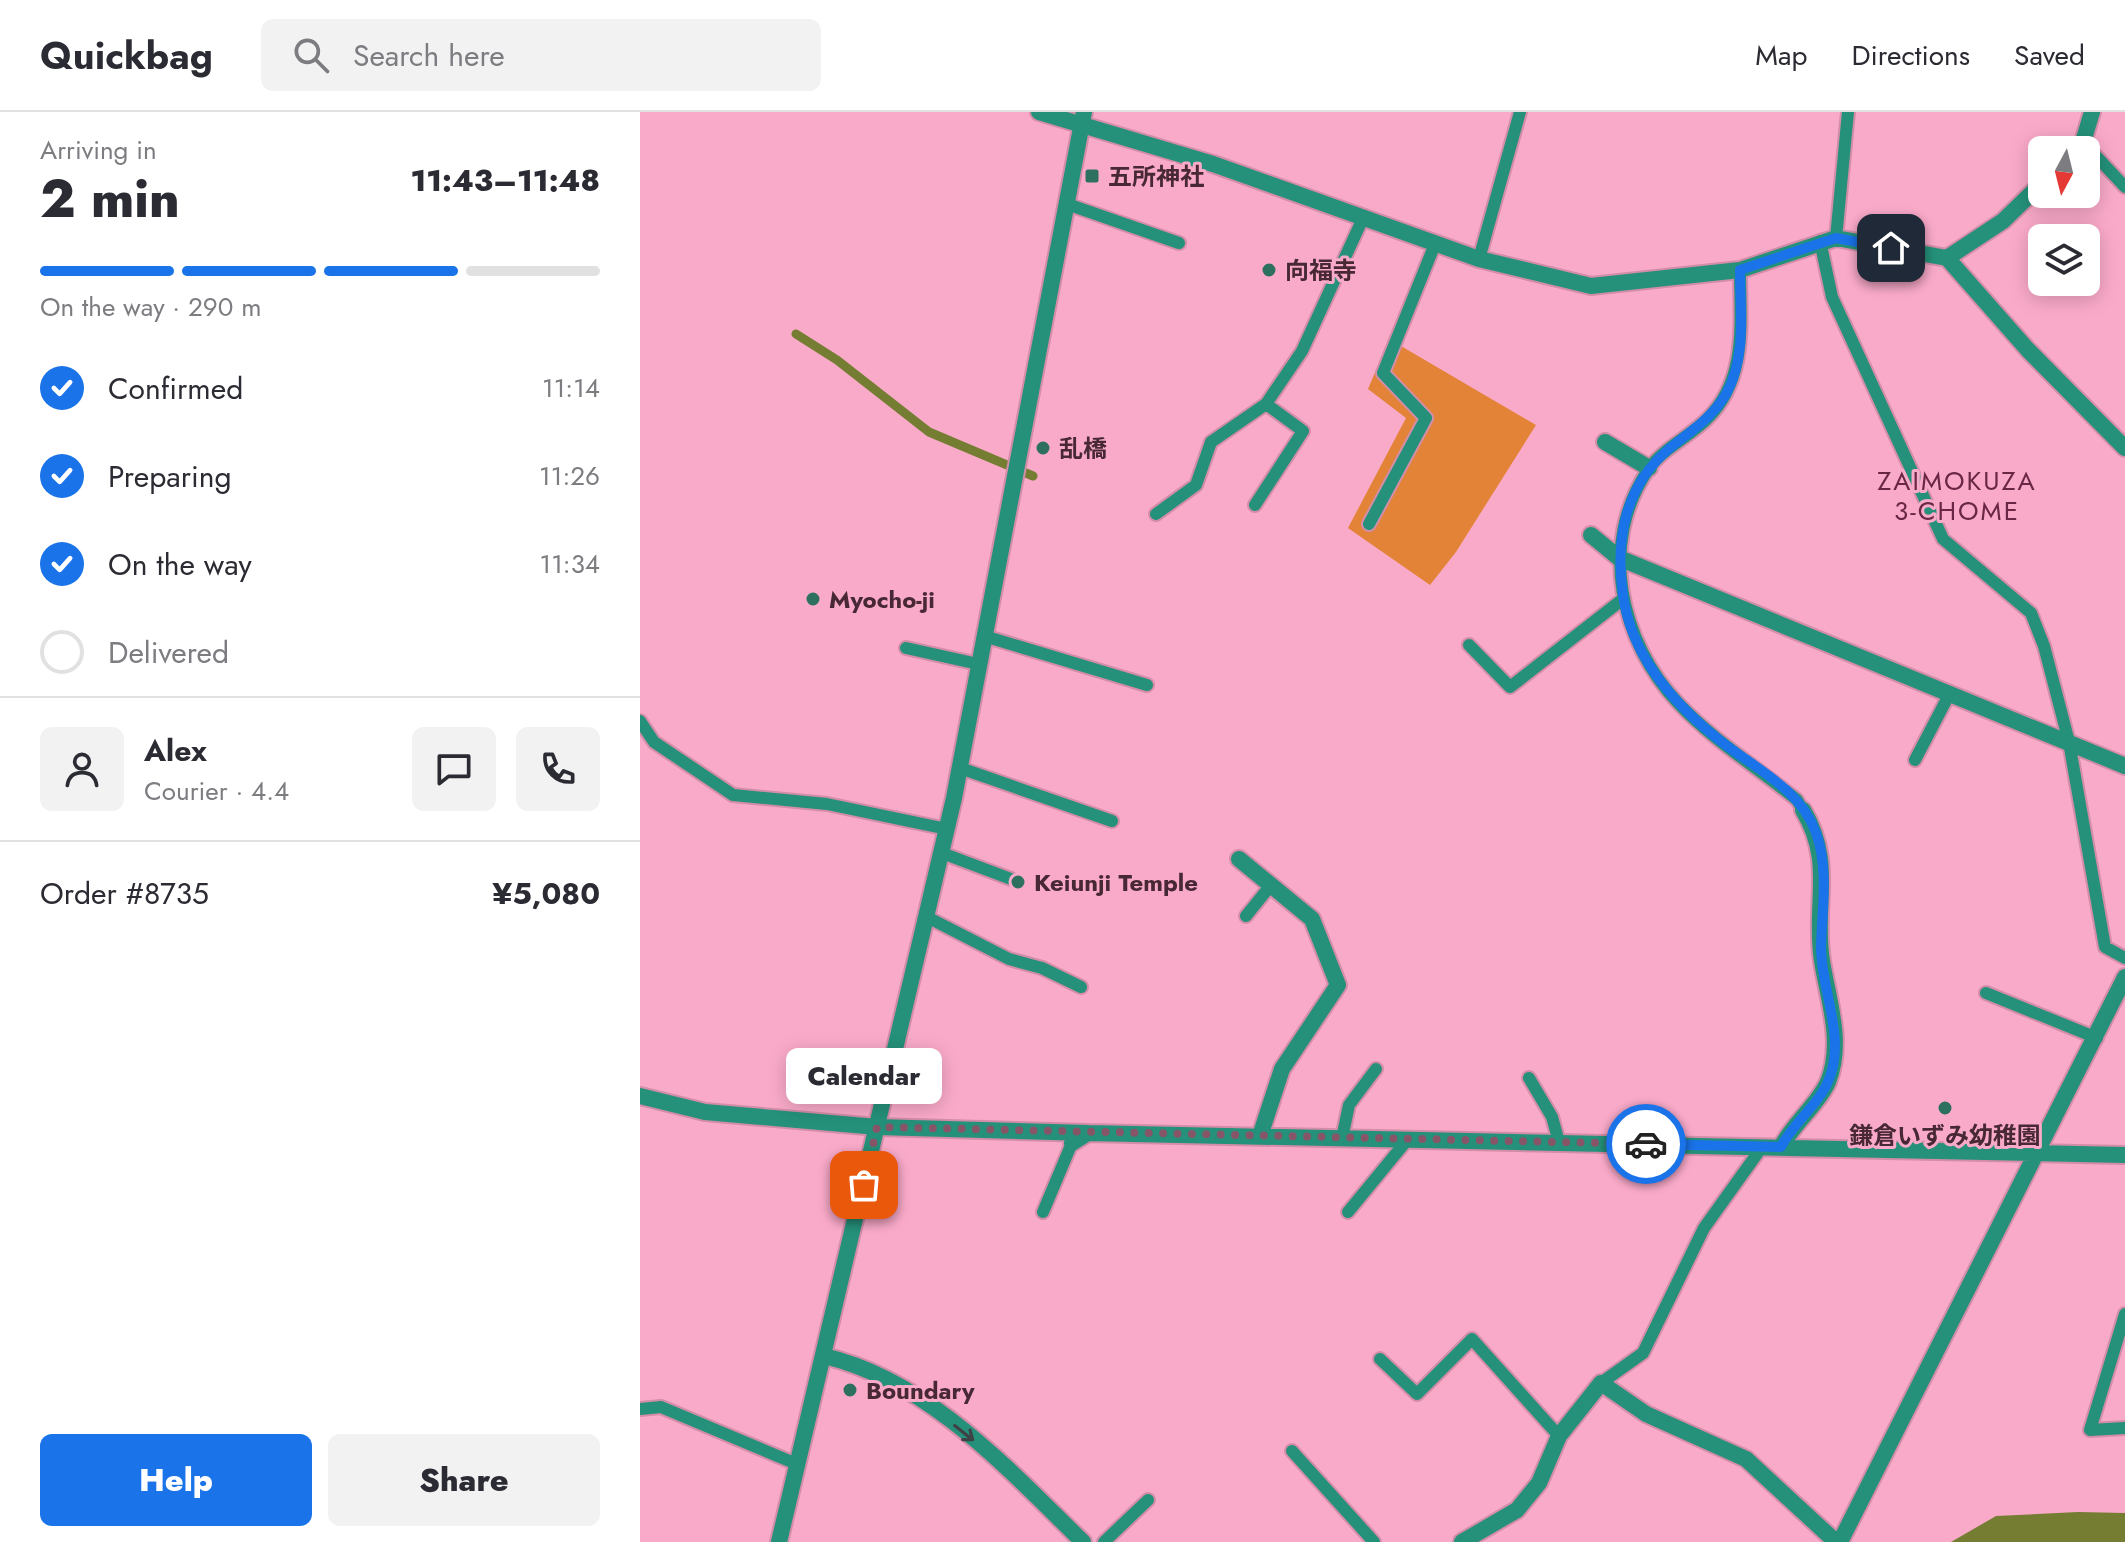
<!DOCTYPE html>
<meta charset="utf-8">
<style>
body{margin:0;font-family:Jost,"Noto Sans JP",sans-serif;background:#f2f2f3;color:#2b2b33;height:100vh;display:flex;flex-direction:column;font-size:30px;white-space:nowrap}
*{box-sizing:border-box;margin:0}
p{font-size:26px;color:#7c7c81}
.icon{flex:none;width:44px;height:44px;fill:none;stroke:currentColor;stroke-width:2;stroke-linecap:round;stroke-linejoin:round}
.map{position:relative;flex:1;overflow:hidden}
.details{display:flex;flex-direction:column;background:#fff;width:640px}
.details>*{flex:none}
.needle{width:52px;rotate:187deg}
.tools{position:absolute;left:1388px;top:24px;display:grid;gap:16px}
.tools a{display:grid;place-items:center;width:72px;height:72px;border-radius:12px;background:#fff;box-shadow:0 4px 20px #0003;font-size:40px}
.pin{position:absolute;display:grid;place-items:center;width:68px;height:68px;color:#fff;margin:-34px;border-radius:16px;box-shadow:0 4px 12px #0006}
.courier{position:absolute;display:grid;place-items:center;width:80px;height:80px;margin:-40px;border:6px solid #1a73e8;border-radius:50%;background:#fff;color:#222;box-shadow:0 2px 10px #0007}
.bubble{position:absolute;height:56px;border-radius:12px;background:#fff;box-shadow:0 4px 20px #0003;font-size:26px;font-weight:800;line-height:56px;text-align:center}
.summary em{font-style:normal;font-weight:800}
.summary div{display:flex;flex-direction:column-reverse}
.summary{display:flex;align-items:center;justify-content:space-between;height:136px;padding:0 40px}
h1{font-size:52px;font-weight:800;line-height:60px}
.bar{display:grid;grid-template-columns:repeat(4,1fr);gap:12px 8px;align-content:center;height:96px;padding:0 40px}
.bar i{height:10px;border-radius:6px;background:#e1e1e2}
.bar .current{background:#1a73e8}
.bar p{grid-column:span 4}
.line{display:flex;align-items:center;gap:20px;padding:0 40px;border-top:2px solid #e1e1e2}
.line div{flex:1}
.round{display:grid;place-items:center;flex:none;width:84px;height:84px;border-radius:12px;background:#f2f2f3}
ol{padding:0 40px;list-style:none}
li{display:flex;align-items:center;gap:24px;height:88px}
li p{margin-inline-start:auto}
li .icon{padding:8px;border-radius:50%;background:#1a73e8;color:#fff;stroke-width:4}
li:last-child{color:#7c7c81}
li i{width:44px;height:44px;border:4px solid #e1e1e2;border-radius:50%}
.cta{display:flex;gap:16px;margin-top:auto;padding:16px 40px}
.cta a{flex:1;height:92px;border-radius:12px;background:#1a73e8;color:#fff;font-size:32px;font-weight:800;line-height:92px;text-align:center}
.cta a+a{background:#f2f2f3;color:#2b2b33}
header{display:flex;align-items:center;gap:48px;box-sizing:border-box;height:112px;padding:0 40px;background:#fff;border-bottom:2px solid #e1e1e2}
header strong{font-size:38px}
nav{display:flex;gap:44px;margin-inline-start:auto;font-size:28px}
.search{width:560px;height:72px;background:#f2f2f3;display:flex;align-items:center;gap:20px;box-sizing:border-box;padding:0 28px;border-radius:12px;color:#7c7c81;font-size:30px}
main{display:flex;flex:1;min-height:0}
.map>svg:first-child{display:block}
.green{fill:#e38337}
.water{fill:#747d32}
.lines{fill:none;stroke-linecap:round;stroke-linejoin:round}
.stream{stroke:#747d32;stroke-width:9}
.service-casing{stroke:#d38da8;stroke-width:16}
.minor-casing{stroke:#d38da8;stroke-width:20}
.tertiary-casing{stroke:#d38da8;stroke-width:20}
.service{stroke:#25917a;stroke-width:12}
.minor{stroke:#25917a;stroke-width:16}
.tertiary{stroke:#25917a;stroke-width:16}
.oneway{stroke:#3e4246}
.done{stroke:#865668;stroke-width:8;stroke-dasharray:0 14.4}
.route{stroke:#1a73e8;stroke-width:10}
.poi-dot{fill:#2e7060;stroke:#faaac9;stroke-width:3}
.labels{text-anchor:middle;dominant-baseline:central;stroke-width:6;stroke-linejoin:round;paint-order:stroke}
.poi-label{font-size:24px;font-weight:bold;fill:#472834;stroke:#faaac9;text-anchor:start}
.neighbourhood-label{font-size:26px;letter-spacing:2px;fill:#692745;stroke:#faaac9}
</style>
<header>
<strong>Quickbag</strong>
<div class="search"><svg class="icon" aria-label="search" viewBox="0 0 24 24"><circle cx="10" cy="10" r="6"/><path d="M15 15l6 6"/></svg>Search here</div>
<nav><a>Map</a><a>Directions</a><a>Saved</a></nav>
</header>
<main>
<section class="details">
<div class="summary"><div><h1>2 min</h1><p>Arriving in</p></div><em>11:43–11:48</em></div>
<div class="bar"><i class="current"></i><i class="current"></i><i class="current"></i><i></i><p>On the way · 290 m</p></div>
<ol>
<li><svg class="icon" aria-label="check" viewBox="0 0 24 24"><path d="M5 12l5 5 9-10"/></svg>Confirmed<p>11:14</p></li>
<li><svg class="icon" aria-label="check" viewBox="0 0 24 24"><path d="M5 12l5 5 9-10"/></svg>Preparing<p>11:26</p></li>
<li><svg class="icon" aria-label="check" viewBox="0 0 24 24"><path d="M5 12l5 5 9-10"/></svg>On the way<p>11:34</p></li>
<li><i></i>Delivered</li>
</ol>
<div class="line" style="height:144px"><a class="round"><svg class="icon" aria-label="person" viewBox="0 0 24 24"><circle cx="12" cy="8" r="4"/><path d="M4 21q1-7 8-7t8 7"/></svg></a><div><b>Alex</b><p>Courier · 4.4</p></div><a class="round"><svg class="icon" aria-label="chat" viewBox="0 0 24 24"><path d="M4 5h16v11H9l-5 4z"/></svg></a><a class="round"><svg class="icon" aria-label="phone" viewBox="0 0 24 24"><path d="M5 4h4l2 5-3 2q2 4 5 5l2-3 5 2v4C11 20 4 13 5 4z"/></svg></a></div>
<div class="line" style="height:104px"><div>Order #8735</div><b>¥5,080</b></div>
<div class="cta"><a>Help</a><a>Share</a></div>
</section>
<div class="map">
<svg width="1485" height="1430" viewBox="0 0 1485 1430">
<rect width="100%" height="100%" fill="#faaac9"/>
<!-- green -->
<path class="green" d="M749,227L896,313L816,440L790,473L708,416L766,306L728,277Z"/>
<!-- water -->
<path class="water" d="M1438,1400L1485,1401V1430H1311L1356,1404Z"/>
<g class="lines">
<!-- stream -->
<path class="stream" d="M156,222L197,248L289,320L393,364"/>
<defs>
<path id="service" d="M1443,30L1485,75
M427,92L539,131
M1196,126L1208,0
M1180,129L1192,185L1303,427L1391,501L1404,534L1429,630L1465,835L1485,846
M839,147L880,0
M1100,158C1100,210 1108,267 1067,307C1049,325 1022,337 1008,358C958,432 980,530 1039,592C1074,629 1118,656 1157,688L1163,698
M615,393L663,319L626,292
M516,402L556,373L571,330L626,292L662,239L724,104
M729,412L786,306L743,261L795,132
M344,524L507,573
M829,533L870,575L983,487
M266,536L338,552
M0,609L14,630L93,683L187,692L307,717
M1275,648L1310,581
M320,656L472,709
M302,741L371,767
M606,804L631,773
M287,805L369,847L402,856L441,875
M1346,881L1457,926
M889,966L912,1005L919,1030
M702,1026L709,993L736,957
M403,1100L432,1031
M708,1100L768,1027
M1485,1202L1450,1318L1485,1316
M740,1247L777,1282L832,1227L919,1324
M961,1271L1003,1241L1064,1116L1122,1035
M0,1297L21,1295L159,1353
M652,1339L734,1430
M464,1430L508,1388"/>
<path id="minor" d="M399,0L573,52L839,147L951,174L1100,158L1196,126L1307,146L1388,238L1485,336
M1435,38L1443,30L1452,0
M1307,146L1363,109L1402,71
M965,330L1009,356
M951,423L979,446L1485,654
M599,747L672,807L698,873L642,957L620,1024
M0,984L65,1000L237,1015L448,1021L432,1031
M448,1021L1485,1043
M1141,1035C1153,1012 1179,991 1188,970C1204,930 1188,888 1182,849C1173,793 1195,751 1163,698
M184,1244C288,1268 369,1358 443,1430
M822,1430L877,1398L899,1371L919,1324L961,1271L1006,1302L1106,1347L1196,1430
M1200,1430L1485,865"/>
<path id="tertiary" d="M139,1430L314,686L444,0"/>
</defs>
<!-- service casing -->
<use href="#service" class="service-casing"/>
<!-- minor casing -->
<use href="#minor" class="minor-casing"/>
<!-- tertiary casing -->
<use href="#tertiary" class="tertiary-casing"/>
<!-- service -->
<use href="#service" class="service"/>
<!-- minor -->
<use href="#minor" class="minor"/>
<!-- tertiary -->
<use href="#tertiary" class="tertiary"/>
</g>
<!-- one-way arrows -->
<defs><path id="oneway-shaft" d="M-6 0H5M1.5-3L5.5 0L1.5 3" fill="none" stroke-width="1.6" stroke-linecap="round" stroke-linejoin="round" transform="scale(2)"/></defs>
<use class="oneway" href="#oneway-shaft" transform="translate(324 1321) rotate(38)"/>
<g class="lines">
<!-- done -->
<path class="done" d="M224,1073L237,1015L1006,1032"/>
<!-- route -->
<path class="route" d="M1006,1032L1141,1035C1153,1011 1177,994 1187,972C1208,928 1181,880 1181,835C1182,798 1189,756 1176,721C1162,680 1119,658 1087,634C1038,597 992,547 983,483C975,428 985,373 1030,336C1051,319 1072,306 1086,282C1107,244 1100,199 1100,158L1196,126L1251,136"/>
</g>
<!-- markers -->
<g class="poi-dot">
<rect x="444" y="56" width="16" height="16" rx="4"/>
<circle cx="629" cy="158" r="8"/>
<circle cx="403" cy="336" r="8"/>
<circle cx="173" cy="487" r="8"/>
<circle cx="378" cy="770" r="8"/>
<circle cx="1305" cy="996" r="8"/>
<circle cx="210" cy="1278" r="8"/>
</g>
<g class="labels">
<!-- poi labels -->
<g class="poi-label">
<text x="468" y="64">五所神社</text>
<text x="645" y="158">向福寺</text>
<text x="419" y="336">乱橋</text>
<text x="189" y="487">Myocho-ji</text>
<text x="394" y="770">Keiunji Temple</text>
<text x="1305" y="1023" text-anchor="middle">鎌倉いずみ幼稚園</text>
<text x="226" y="1278">Boundary</text>
</g>
<!-- neighbourhood labels -->
<g class="neighbourhood-label">
<text x="1317" y="369">ZAIMOKUZA<tspan x="1317" dy="30">3-CHOME</tspan></text>
</g>
</g>
</svg>
<div class="tools">
<a><svg class="needle" viewBox="-14 -14 28 28"><path d="M0-13l5 13h-10z" fill="#e53935"/><path d="M0 13l5-13h-10z" fill="#7c7c81"/></svg></a>
<a><svg class="icon" aria-label="layers" viewBox="0 0 24 24"><path d="M12 4l9 5-9 5-9-5zM3 14l9 5 9-5"/></svg></a>
</div>
<div class="pin" style="left:224px;top:1073px;background:#ea580c"><svg class="icon" aria-label="bag" viewBox="0 0 24 24"><path d="M5 8h14l-1 12H6zM9 8a3 3 0 0 1 6 0"/></svg></div>
<div class="pin" style="left:1251px;top:136px;background:#1f2937"><svg class="icon" aria-label="home" viewBox="0 0 24 24"><path d="M3 11l9-7 9 7M6 9v11h12V9"/></svg></div>
<div class="courier" style="left:1006px;top:1032px"><svg class="icon" aria-label="car" viewBox="0 0 24 24"><path d="M5 17H2v-5l4-1 3-4h7l3 4 3 1v5h-3M9 17h6M6 11h13"/><circle cx="7" cy="17" r="2"/><circle cx="17" cy="17" r="2"/></svg></div>
<div class="bubble" style="left:146px;top:936px;width:156px">Calendar</div>
</div>
</main>
